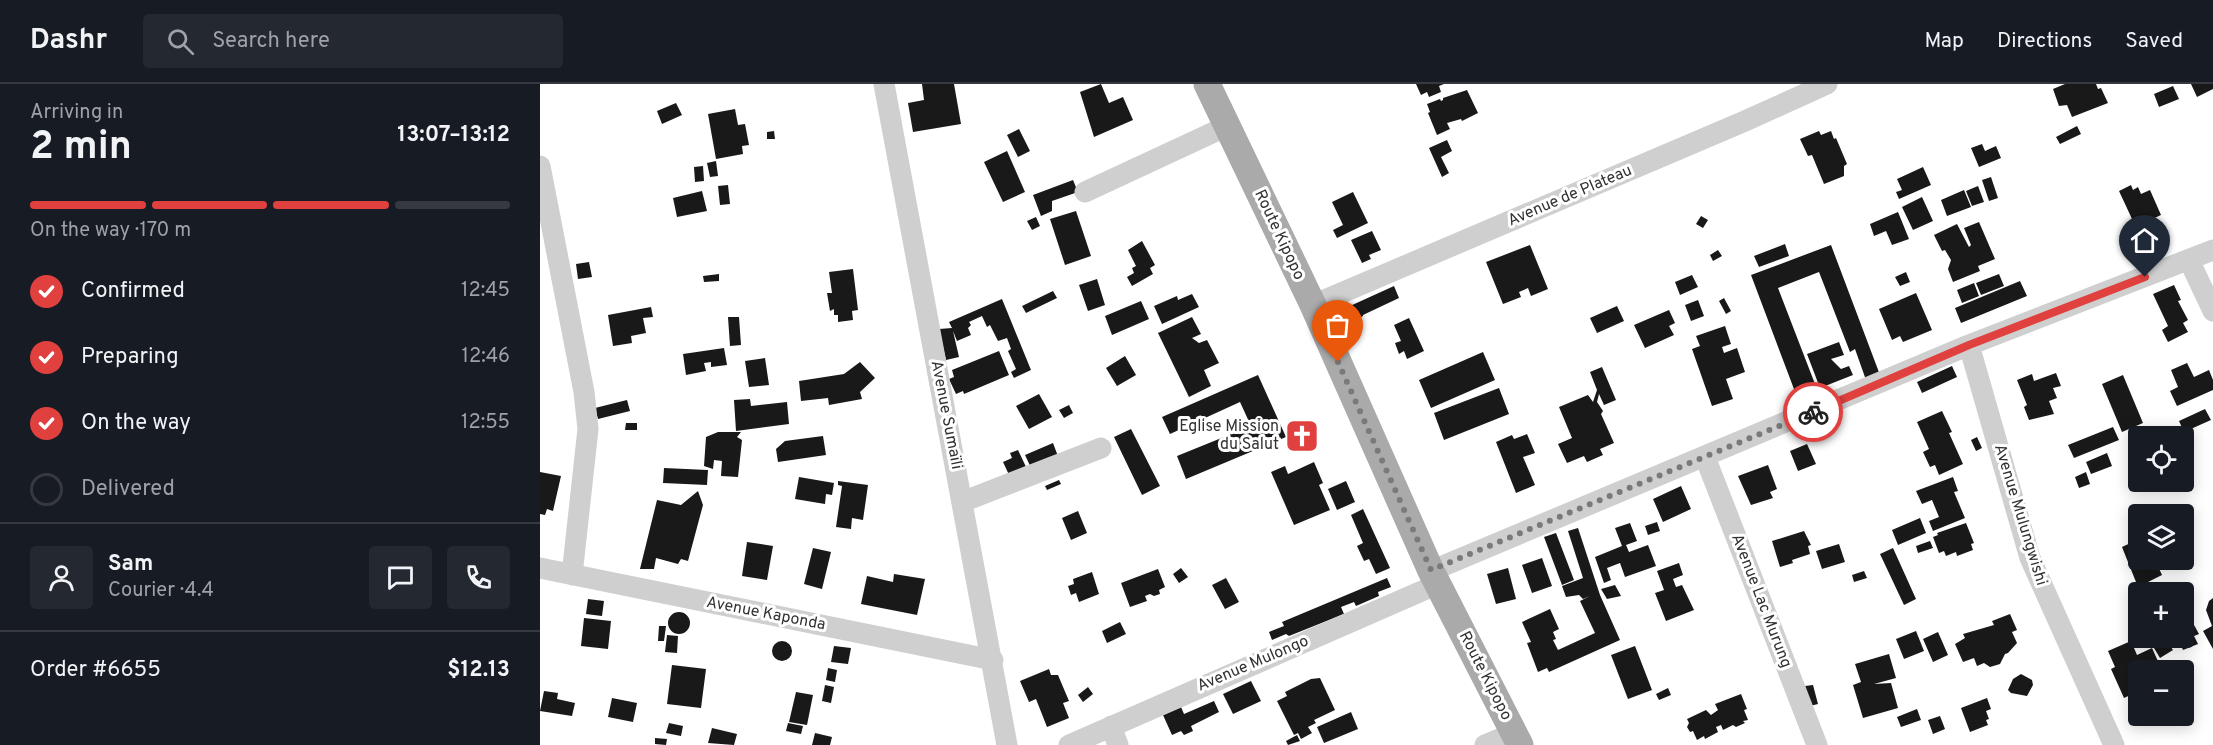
<!DOCTYPE html>
<meta charset="utf-8">
<style>
body{margin:0;font-family:Overpass,sans-serif;background:#242831;color:#f1f3f6;height:100vh;display:flex;flex-direction:column;font-size:22px;white-space:nowrap}
*{box-sizing:border-box;margin:0}
p{font-size:20px;color:#9ea1a6}
.icon{flex:none;width:33px;height:33px;fill:none;stroke:currentColor;stroke-width:2;stroke-linecap:round;stroke-linejoin:round}
.map{position:relative;flex:1;overflow:hidden}
.sheet{display:flex;flex-direction:column;background:#171b24;width:540px}
.sheet>*{flex:none}
.controls{position:absolute;left:1588px;top:342px;display:grid;gap:12px}
.controls a{display:grid;place-items:center;width:66px;height:66px;border-radius:6px;background:#171b24;box-shadow:0 3px 15px #0003;font-size:30px}
.pin{position:absolute;display:grid;place-items:center;width:51px;height:51px;color:#fff;margin:-62px -26px;border-radius:50% 50% 50% 0;rotate:-45deg;box-shadow:0 0 6px #0007}
.pin .icon{rotate:45deg}
.courier{position:absolute;display:grid;place-items:center;width:60px;height:60px;margin:-30px;border:4px solid #e0413e;border-radius:50%;background:#fff;color:#222;box-shadow:0 2px 8px #0007}
.head em{font-style:normal;font-weight:700}
.head div{display:flex;flex-direction:column-reverse}
.head{display:flex;align-items:center;justify-content:space-between;height:102px;padding:0 30px}
h1{font-size:39px;font-weight:700;line-height:45px}
.bar{display:grid;grid-template-columns:repeat(4,1fr);gap:9px 6px;align-content:center;height:72px;padding:0 30px}
.bar i{height:8px;border-radius:4px;background:#363941}
.bar .active{background:#e0413e}
.bar p{grid-column:span 4}
.line{display:flex;align-items:center;gap:15px;padding:0 30px;border-top:2px solid #363941}
.line div{flex:1}
.round{display:grid;place-items:center;flex:none;width:63px;height:63px;border-radius:6px;background:#242831}
ol{padding:0 30px;list-style:none}
li{display:flex;align-items:center;gap:18px;height:66px}
li p{margin-inline-start:auto}
li .icon{padding:6px;border-radius:50%;background:#e0413e;color:#fff;stroke-width:4}
li:last-child{color:#9ea1a6}
li i{width:33px;height:33px;border:3px solid #363941;border-radius:50%}
header{display:flex;align-items:center;gap:36px;box-sizing:border-box;height:84px;padding:0 30px;background:#171b24;border-bottom:2px solid #363941}
header strong{font-size:28px}
nav{display:flex;gap:33px;margin-inline-start:auto;font-size:21px}
.search{width:420px;height:54px;background:#242831;display:flex;align-items:center;gap:15px;box-sizing:border-box;padding:0 21px;border-radius:6px;color:#9ea1a6;font-size:22px}
main{display:flex;flex:1;min-height:0}
.map>svg:first-child{display:block}
.building{fill:#191919}
.lines{fill:none;stroke-linecap:round;stroke-linejoin:round}
.minor{stroke:#cfcfcf;stroke-width:21}
.major{stroke:#aaa;stroke-width:27}
.done{stroke:#7a7a7a;stroke-width:6;stroke-dasharray:0 10.8}
.route{stroke:#e0413e;stroke-width:8}
.labels{text-anchor:middle;dominant-baseline:central;stroke-width:6;stroke-linejoin:round;paint-order:stroke}
.street-label{font-size:16px;fill:#323232;stroke:#fff}
.poi-label{font-size:16px;fill:#323232;stroke:#fff;text-anchor:end}
</style>
<header>
<strong>Dashr</strong>
<div class="search"><svg class="icon" aria-label="search" viewBox="0 0 24 24"><circle cx="10" cy="10" r="6"/><path d="M15 15l6 6"/></svg>Search here</div>
<nav><a>Map</a><a>Directions</a><a>Saved</a></nav>
</header>
<main>
<section class="sheet">
<div class="head"><div><h1>2 min</h1><p>Arriving in</p></div><em>13:07–13:12</em></div>
<div class="bar"><i class="active"></i><i class="active"></i><i class="active"></i><i></i><p>On the way · 170 m</p></div>
<ol>
<li><svg class="icon" aria-label="check" viewBox="0 0 24 24"><path d="M5 12l5 5 9-10"/></svg>Confirmed<p>12:45</p></li>
<li><svg class="icon" aria-label="check" viewBox="0 0 24 24"><path d="M5 12l5 5 9-10"/></svg>Preparing<p>12:46</p></li>
<li><svg class="icon" aria-label="check" viewBox="0 0 24 24"><path d="M5 12l5 5 9-10"/></svg>On the way<p>12:55</p></li>
<li><i></i>Delivered</li>
</ol>
<div class="line" style="height:108px"><a class="round"><svg class="icon" aria-label="person" viewBox="0 0 24 24"><circle cx="12" cy="8" r="4"/><path d="M4 21q1-7 8-7t8 7"/></svg></a><div><b>Sam</b><p>Courier · 4.4</p></div><a class="round"><svg class="icon" aria-label="chat" viewBox="0 0 24 24"><path d="M4 5h16v11H9l-5 4z"/></svg></a><a class="round"><svg class="icon" aria-label="phone" viewBox="0 0 24 24"><path d="M5 4h4l2 5-3 2q2 4 5 5l2-3 5 2v4C11 20 4 13 5 4z"/></svg></a></div>
<div class="line" style="height:78px"><div>Order #6655</div><b>$12.13</b></div>
</section>
<div class="map">
<svg width="1673" height="661" viewBox="0 0 1673 661">
<rect width="100%" height="100%" fill="#fff"/>
<!-- building -->
<path class="building" d="M382,0H414L421,40L373,48L368,19L384,16Z
M561,0L569,19L583,13L593,36L554,53L540,8Z
M876,0H904L899,2L901,8L889,13L887,8L881,11Z
M1525,0H1556L1558,5L1561,4L1568,19L1532,33L1527,21L1519,22L1513,5Z
M1651,0H1673V5L1657,13Z
M1633,2L1639,15L1619,23L1614,10Z
M927,6L938,29L922,37L921,35L907,39L910,45L897,51L888,29L890,28L887,20L900,15L901,17L903,16V14Z
M136,19L142,31L122,40L117,27Z
M195,25L198,41L205,40L209,61L202,62L203,70L176,75L168,30Z
M1537,42L1541,50L1520,60L1516,53Z
M479,45L490,67L478,73L467,51Z
M234,47L235,55H227V48Z
M1279,47L1281,51L1291,47L1294,55L1296,54L1307,80L1304,82V92L1284,100L1272,71L1268,72L1260,55Z
M907,56L912,67L901,73L909,89L902,93L889,64Z
M1442,60L1445,67L1456,62L1461,74L1439,83L1431,64Z
M467,67L485,108L463,118L444,78Z
M176,77L178,92L170,93L167,79Z
M163,82L164,97L155,98L154,83Z
M1383,83L1391,101L1359,115L1356,108L1362,106L1357,95Z
M1451,93L1458,114L1449,117L1442,96Z
M533,96L538,108L512,117V127L501,132L493,111Z
M188,101L190,120L180,121L178,102Z
M1591,101L1593,106L1598,103L1601,110L1610,106L1621,131L1608,137L1611,144L1599,150L1579,107Z
M1438,102L1444,118L1432,122L1426,107Z
M1424,106L1431,123L1407,132L1401,116Z
M162,107L167,127L137,133L133,114Z
M813,108L828,139L797,154L793,146L803,141L792,118Z
M1382,113L1393,137L1373,146L1362,123Z
M536,127L551,172L525,181L510,135Z
M1358,128L1369,155L1352,161L1346,147L1334,152L1330,140Z
M1161,132L1168,136L1163,144L1156,140Z
M496,133L500,142L492,146L487,137Z
M1439,138L1455,175L1438,182L1440,187L1413,198L1408,185L1411,176L1405,166L1402,167L1394,151L1417,140L1429,163L1431,161L1424,144Z
M832,147L841,166L829,171L831,175L822,179L811,156Z
M602,157L615,181L610,184L613,190L592,202L587,193L594,189L592,184L596,182L588,166Z
M1245,160L1249,172L1219,183L1214,172Z
M990,161L1008,205L991,212L988,204L979,208L981,213L963,220L946,178Z
M1291,161L1340,291L1326,296L1315,265L1310,268L1279,188L1238,204L1280,313L1260,321L1211,191Z
M1178,166L1182,172L1173,177L1170,171Z
M49,178L52,193L38,195L36,180Z
M313,185L318,226L312,227L313,236L298,238V231H294V225L290,227L287,209H292L289,188Z
M1366,188L1370,198L1360,202L1355,193Z
M179,190V197L164,198L163,192Z
M1459,190L1464,202L1441,211L1436,199Z
M1152,191L1158,203L1140,211L1135,198Z
M557,195L565,221L548,227L539,201Z
M1480,197L1487,212L1421,239L1415,224Z
M1434,199L1439,212L1422,219L1417,206Z
M1634,201L1641,216L1638,217L1648,236L1643,239L1648,248L1628,258L1622,246L1628,242L1613,210Z
M854,202L859,214L823,231V232L816,236L810,222Z
M513,207L517,214L486,229L482,222Z
M1376,209L1392,246L1363,258L1360,252L1352,256L1339,225Z
M652,210L659,223L622,240L614,222L637,212L638,216Z
M1184,214L1191,227L1186,230L1179,217Z
M462,215L491,286L474,294L471,288L476,285L468,267L471,265L467,254L458,257L450,241L447,243L442,232L429,238L431,241L428,244L431,251L417,257L413,247L419,273L406,276L399,245L412,244L409,238Z
M1158,216L1164,232L1151,237L1145,221Z
M601,217L609,235L572,251L565,232Z
M1077,222L1084,237L1057,249L1050,234Z
M111,223L113,233L103,234L106,249L91,252L92,259L73,262L68,231Z
M1129,226L1135,239L1129,242L1134,251L1105,264L1094,241Z
M188,233H199L201,261L190,262Z
M652,233L661,250L652,254L659,259L667,256L679,279L664,286L671,302L649,313L618,249Z
M869,234L884,267L867,275L864,267L859,270L855,259L861,257L854,241Z
M1185,242L1191,260L1182,263L1184,269L1197,264L1205,288L1186,295L1193,315L1172,322L1152,265L1160,262L1156,252Z
M1299,258L1304,271L1291,275L1301,285L1309,282L1313,291L1280,304L1267,270Z
M184,264L187,281L171,283V278L164,279L166,287L146,291L143,270Z
M459,267L469,291L424,310L423,307L416,310L409,295L414,293L412,286Z
M943,268L955,296L891,324L879,296Z
M585,272L596,291L577,302L566,284Z
M225,274L229,301L209,303L205,277Z
M320,278L335,294L320,308L322,315L289,321L288,314L261,317L259,297L304,290Z
M1647,279L1654,293L1669,286L1673,296V306L1637,322L1630,307L1638,303L1631,286Z
M1412,282L1417,293L1382,309L1377,298Z
M1062,283L1076,316L1064,321L1059,310L1057,318L1063,327L1061,330L1074,359L1060,365L1063,371L1047,378L1044,372L1027,379L1018,360L1032,354L1019,323L1048,311L1053,318L1057,306L1050,288Z
M1516,289L1521,302L1513,304L1517,314L1509,317L1514,330L1489,336L1484,323L1487,321L1477,296L1492,290L1494,297Z
M718,291L746,353L646,395L637,372L711,342L700,318L630,350L622,333Z
M1583,291L1603,339L1582,348L1562,300Z
M959,304L969,330L904,356L894,329Z
M499,310L512,333L489,345L476,322Z
M210,315L211,322L247,318L249,340L196,347L194,316Z
M87,316L90,327L58,335L55,324Z
M529,321L533,329L524,334L519,326Z
M1665,325L1671,336L1644,348L1639,337Z
M1402,327L1412,348L1409,349L1423,380L1399,391L1395,381L1390,383L1383,368L1389,365L1377,338Z
M86,339H97V346H85Z
M1573,343L1579,356L1534,374L1528,361Z
M591,345L620,402L602,411L574,353Z
M178,348H201L197,353L202,356L198,393L181,392L182,377L174,376L173,385L164,382L166,353Z
M987,350L995,369L983,373L995,401L976,409L956,358L972,351L974,355Z
M283,352L286,371L238,378L236,365L245,357Z
M1437,353L1442,364L1436,367L1431,356Z
M513,359L519,375L492,386L485,371Z
M1267,360L1276,380L1258,387L1250,367Z
M478,366L487,385L470,393L463,378L472,374L470,369Z
M1567,369L1572,382L1551,390L1546,378Z
M774,378L783,399L779,401L790,426L754,441L731,388L745,382L748,390Z
M1228,381L1237,405L1230,408L1233,414L1211,421L1198,392Z
M124,384L168,386L167,401L123,399Z
M0,388L21,392L13,427L7,425L5,431L0,430Z
M1546,388L1550,400L1539,404L1535,393Z
M259,393L294,399L292,411L286,410L285,420L255,415Z
M1413,393L1418,407L1414,408L1425,434L1393,447L1389,437L1399,433L1392,416L1382,420L1376,407Z
M519,396L521,400L507,406L505,402Z
M298,397L328,401L323,436L312,434L311,445L296,443L302,402L298,401Z
M806,397L815,418L797,426L788,405Z
M1141,402L1151,425L1123,438L1113,415Z
M158,407L163,421L148,477L141,475L138,480L116,474L114,485H100L117,416L141,421Z
M823,425L850,484L836,490L829,475L824,477L817,462L823,459L811,431Z
M538,427L547,449L531,456L522,434Z
M1380,434L1386,449L1358,461L1352,446Z
M1117,438L1120,447L1108,451L1105,442Z
M1090,439L1097,457L1086,461L1089,468L1108,461L1116,482L1085,493L1080,479L1067,484L1071,496L1064,499L1055,473L1082,462L1075,444Z
M1426,439L1434,459L1431,460L1433,466L1417,472L1416,468L1406,472L1404,467L1399,469L1393,453L1398,451L1397,449Z
M1038,444L1060,511L1080,556L1009,588L1007,584L998,588L987,559L991,558L982,538L1010,525L1019,545L1013,548L1016,555L1013,556L1018,566L1055,549L1040,517L1050,512L1043,515L1039,511L1026,513L1022,502L1043,494L1028,447Z
M1264,447L1271,461L1268,462L1270,470L1252,476L1253,479L1240,483L1232,457Z
M1016,449L1034,496L1022,501L1004,453Z
M1599,455V476H1615L1622,491L1598,503L1582,463Z
M1390,457L1393,464L1378,469L1376,462Z
M207,458L233,462L227,496L202,492Z
M1299,460L1305,478L1282,485L1276,467Z
M273,464L291,468L282,505L264,500Z
M1353,464L1376,515L1364,521L1340,470Z
M1002,474L1012,502L992,509L982,481Z
M1139,479L1143,491L1133,495L1136,503L1142,501L1154,526L1126,537L1115,509L1124,506L1117,487Z
M641,484L648,493L639,499L633,490Z
M968,484L976,515L956,520L947,490Z
M618,485L625,503L619,506L620,510L614,512L610,510L605,512L607,517L590,523L581,499Z
M1324,487L1327,494L1314,498L1312,491Z
M552,488L559,510L539,518L536,509L531,511L528,502L534,500L533,495Z
M354,490L385,495L377,531L321,520L327,492L353,498Z
M686,494L699,518L685,525L672,501Z
M847,494L851,503L838,508L839,512L816,522L814,518L801,523L804,530L749,552L746,550L732,556L729,548L744,542L742,538Z
M1075,501L1081,512L1067,515L1061,505Z
M1673,514V565L1663,547L1672,542L1666,526L1669,517Z
M48,515L64,517L62,532L46,530Z
M1644,527L1650,542L1654,541L1659,550L1654,552L1658,560L1643,566L1638,554H1644Z
M128 539a11 11 0 1 1 22 0a11 11 0 1 1-22 0Z
M1470,530L1477,546L1472,548L1477,559L1468,569L1465,570L1460,580L1450,583L1444,579L1437,582L1434,574L1423,578L1415,560L1425,554L1423,550L1454,541L1452,537Z
M44,534L71,537L68,565L41,562Z
M580,538L586,550L567,559L562,547Z
M119,542H126L124,557H118Z
M1376,547L1384,567L1364,575L1356,555Z
M1398,548L1408,571L1393,578L1383,555Z
M127,551L138,552L137,569L125,568Z
M1591,557L1597,571L1612,564L1622,586H1599V607L1584,614L1571,585L1575,583L1568,567Z
M1627,557L1633,566L1620,574L1614,564Z
M232 567a10 10 0 1 1 20 0a10 10 0 1 1-20 0Z
M294,562L311,564L308,580L291,578Z
M1095,562L1112,606L1088,615L1071,571Z
M1349,570L1356,594L1334,600L1351,599L1358,624L1323,634L1313,601L1321,598L1315,580Z
M132,581L166,585L161,624L127,620Z
M288,584L297,586L295,598L286,596Z
M509,585L511,591H518L529,617L523,619L529,634L507,643L496,615L489,618L480,597Z
M1481,590L1492,596L1493,601L1487,612L1471,609L1468,606L1473,595Z
M780,594L795,626L774,636L776,639L768,643L772,649L761,655L758,649L754,651L737,617L747,612L745,608L771,595Z
M711,597L721,617L693,630L683,610Z
M285,601L294,603L291,619L282,617Z
M1273,601L1278,620L1270,622L1265,602Z
M548,603L553,610L543,618L538,611Z
M1128,604L1131,611L1119,616L1116,610Z
M4,607L18,609L17,615L35,619L32,632L0,627Z
M256,608L273,611L267,641L249,638Z
M1201,610L1207,625L1204,626L1208,636L1203,637L1205,639L1196,643L1193,641L1183,646L1181,641L1176,643L1178,648L1165,655L1164,652L1157,656L1153,647L1150,648L1147,643L1149,639L1147,635L1166,626L1171,631L1178,626L1175,620Z
M72,614L97,619L93,638L68,633Z
M1447,614L1451,625L1446,627L1449,635L1446,636L1448,641L1430,648L1421,624Z
M674,617L679,628L651,642L653,647L644,651L641,647L632,651L623,631L641,623L644,630Z
M1377,625L1381,636L1361,643L1357,633Z
M811,628L818,645L784,659L777,643Z
M1400,632L1405,645L1393,650L1388,636Z
M129,639L143,642L141,652L126,649Z
M248,639L263,642L261,650L246,647Z
M172,644L197,650L194,661L168,659Z
M275,649L292,653L290,661H272Z
M757,651L760,657L748,661L746,657Z
M115,654L127,655L126,661L115,660Z"/>
<g class="lines">
<!-- minor -->
<path class="minor" d="M344,0L467,661
M0,82L44,308L48,345L32,491
M545,108L687,42
M1649,176L1673,227
M773,221L1205,37L1287,0
M1429,261L1490,474L1574,661
M1165,373L1277,661
M422,418L561,364
M0,484L453,576
M891,487L1429,261L1673,166
M571,642L578,661
M529,661L898,500
M945,661L974,649"/>
<!-- major -->
<path class="major" d="M667,0L773,221L891,487L980,661"/>
</g>
<g class="lines">
<!-- done -->
<path class="done" d="M798,278L891,486L1273,328"/>
<!-- route -->
<path class="route" d="M1273,328L1429,261L1605,193"/>
</g>
<!-- icons -->
<defs>
<symbol id="church-square" viewBox="-11 -11 22 22"><rect x="-9" y="-9" width="18" height="18" rx="4" fill="#e0413e" stroke="#fff"/><path d="M-1.2-6h2.4v3.5h3.3v2.4h-3.3V6h-2.4V-.1h-3.3v-2.4h3.3Z" fill="#fff"/></symbol>
</defs>
<g fill-rule="evenodd">
<use href="#church-square" x="743" y="333" width="38" height="38"/>
</g>
<g class="labels">
<!-- street labels -->
<g class="street-label">
<text transform="translate(1030 112) rotate(-23)">Avenue de Plateau</text>
<text transform="translate(739 151) rotate(65)">Route Kipopo</text>
<text transform="translate(406 331) rotate(79)">Avenue Sumaïli</text>
<text transform="translate(1480 431) rotate(73)">Avenue Mulungwishi</text>
<text transform="translate(1221 517) rotate(69)">Avenue Lac Murung</text>
<text transform="translate(226 530) rotate(11)">Avenue Kaponda</text>
<text transform="translate(713 580) rotate(-23)">Avenue Mulongo</text>
<text transform="translate(945 592) rotate(63)">Route Kipopo</text>
</g>
<!-- poi labels -->
<g class="poi-label">
<text x="739" y="343">Eglise Mission<tspan x="739" dy="18">du Salut</tspan></text>
</g>
</g>
</svg>
<div class="controls">
<a><svg class="icon" aria-label="locate" viewBox="0 0 24 24"><circle cx="12" cy="12" r="6"/><path d="M12 2v4M12 18v4M2 12h4M18 12h4"/></svg></a>
<a><svg class="icon" aria-label="layers" viewBox="0 0 24 24"><path d="M12 4l9 5-9 5-9-5zM3 14l9 5 9-5"/></svg></a>
<a>+</a>
<a>−</a>
</div>
<div class="pin" style="left:798px;top:278px;background:#ea580c"><svg class="icon" aria-label="bag" viewBox="0 0 24 24"><path d="M5 8h14l-1 12H6zM9 8a3 3 0 0 1 6 0"/></svg></div>
<div class="pin" style="left:1605px;top:193px;background:#1f2937"><svg class="icon" aria-label="home" viewBox="0 0 24 24"><path d="M3 11l9-7 9 7M6 9v11h12V9"/></svg></div>
<div class="courier" style="left:1273px;top:328px"><svg class="icon" aria-label="bike" viewBox="0 0 24 24"><circle cx="6" cy="16" r="4"/><circle cx="18" cy="16" r="4"/><path d="M6 16l4-8h5l3 8M10 8l3 8H6M13 5h3"/></svg></div>
</div>
</main>
